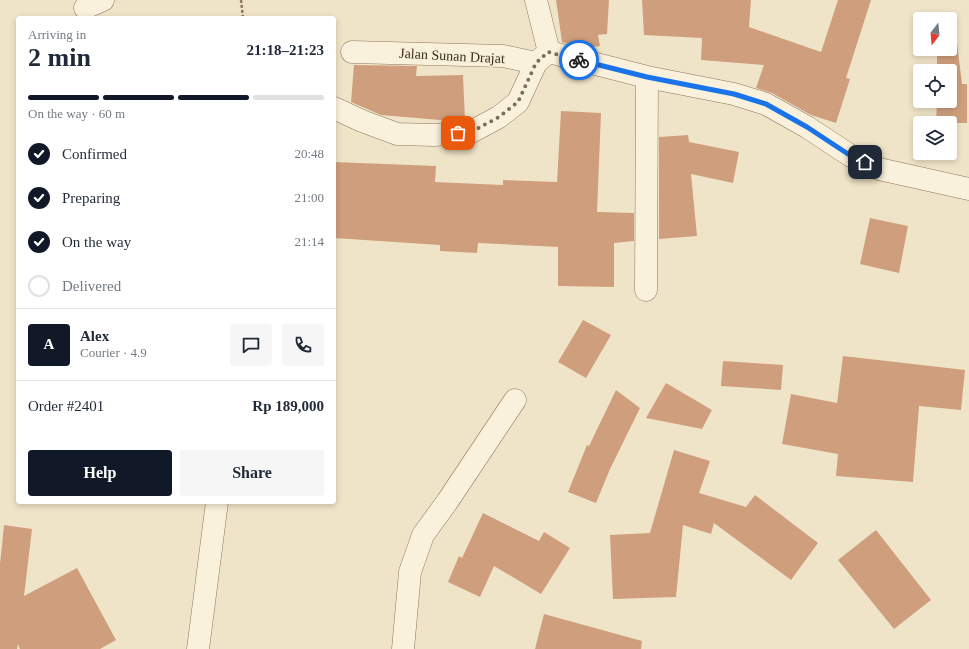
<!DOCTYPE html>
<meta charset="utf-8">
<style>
body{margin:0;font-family:Georgia,serif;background:#f6f6f7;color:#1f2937;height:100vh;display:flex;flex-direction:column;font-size:15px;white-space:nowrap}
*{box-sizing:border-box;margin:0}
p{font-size:13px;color:#747a83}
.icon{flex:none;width:22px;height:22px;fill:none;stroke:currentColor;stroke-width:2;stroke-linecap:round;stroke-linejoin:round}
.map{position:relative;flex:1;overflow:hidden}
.sheet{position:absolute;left:16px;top:16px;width:320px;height:488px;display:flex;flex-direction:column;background:#fff;border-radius:4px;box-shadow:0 2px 6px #0003}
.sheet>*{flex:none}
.needle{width:26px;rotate:196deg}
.fabs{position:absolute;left:913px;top:12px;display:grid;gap:8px}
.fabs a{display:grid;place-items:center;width:44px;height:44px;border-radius:4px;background:#fff;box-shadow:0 2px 6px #0003;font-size:20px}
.pin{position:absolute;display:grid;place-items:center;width:34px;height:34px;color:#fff;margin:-17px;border-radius:8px;box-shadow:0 2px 6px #0006}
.courier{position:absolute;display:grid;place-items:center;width:40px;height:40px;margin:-20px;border:3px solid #1a73e8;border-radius:50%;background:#fff;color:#222;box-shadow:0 1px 5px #0007}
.summary em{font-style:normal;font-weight:700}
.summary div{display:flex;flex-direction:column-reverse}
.summary{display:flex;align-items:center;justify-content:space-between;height:68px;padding:0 12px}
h1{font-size:26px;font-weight:700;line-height:30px}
.bar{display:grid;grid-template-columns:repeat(4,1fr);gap:6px 4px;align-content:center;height:48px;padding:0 12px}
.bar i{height:5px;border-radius:3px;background:#e0e1e3}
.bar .current{background:#111827}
.bar p{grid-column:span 4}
.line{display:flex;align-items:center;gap:10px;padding:0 12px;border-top:1px solid #e0e1e3}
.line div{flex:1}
.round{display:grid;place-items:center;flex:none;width:42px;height:42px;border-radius:4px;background:#f6f6f7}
ol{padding:0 12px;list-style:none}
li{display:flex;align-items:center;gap:12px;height:44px}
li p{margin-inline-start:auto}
li .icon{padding:4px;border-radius:50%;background:#111827;color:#fff;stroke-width:4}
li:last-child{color:#747a83}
li i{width:22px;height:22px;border:2px solid #e0e1e3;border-radius:50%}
.action{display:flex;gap:8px;margin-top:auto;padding:8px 12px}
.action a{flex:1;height:46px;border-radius:4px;background:#111827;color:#fff;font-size:16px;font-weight:700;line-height:46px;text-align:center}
.action a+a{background:#f6f6f7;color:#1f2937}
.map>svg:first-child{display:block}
.building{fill:#cf9f7d}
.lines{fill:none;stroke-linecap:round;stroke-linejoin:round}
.street-casing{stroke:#8d765c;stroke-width:23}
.path{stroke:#8d765c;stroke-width:2.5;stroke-dasharray:3 2;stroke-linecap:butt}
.street{stroke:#faf1dc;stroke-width:22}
.done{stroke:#7c6e5b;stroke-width:4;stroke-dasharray:0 7.2}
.route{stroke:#1a73e8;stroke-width:5}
.labels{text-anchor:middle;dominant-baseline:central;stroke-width:3.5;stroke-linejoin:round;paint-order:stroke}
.street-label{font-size:14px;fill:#3d2e20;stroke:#f7eed8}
</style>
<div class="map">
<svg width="969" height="649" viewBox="0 0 969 649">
<rect width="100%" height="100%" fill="#f0e4c8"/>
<!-- building -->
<path class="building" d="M556,0H609L607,34L598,35L600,46L585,48L562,42Z
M642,0H751L749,27L821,52L838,0H871L846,78L850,79L836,123L811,115L772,93L756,88L764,65L701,60L702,38L644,35Z
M949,19H954L962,84H967V123H936L937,101H950V71H937V49H950V19Z
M354,65L417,66L416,76L463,75L465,120L452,121L381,115L351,102Z
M561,111L601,113L597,212L634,213V241L614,243V287L558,286V247L478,243L477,253L440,251V245L334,238V162L436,166L435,182L503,185V180L557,182Z
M688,135L689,142L739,152L733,183L691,174L697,236L659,239V137Z
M870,218L908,226L899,273L860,264Z
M583,320L611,335L586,378L558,362Z
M843,356L965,370L961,410L919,406L913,482L836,476L838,454L782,444L791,394L837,403Z
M723,361L783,365L781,390L721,386Z
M666,383L712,410L702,429L646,418Z
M616,390L640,408L610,469L596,503L568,492L587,445L589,446Z
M674,450L710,461L699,493L746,507L755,495L818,543L791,580L714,523L711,534L683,525L676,597L613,599L610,535L650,533Z
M483,513L539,541L544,532L570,548L541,594L494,566L480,597L448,582L459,556L462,558Z
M4,525L32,529L24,596L77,568L116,640L100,649H20L18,644L17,649H0V564Z
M876,530L931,600L894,629L838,560Z
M544,614L642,641L641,649H535Z"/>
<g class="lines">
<defs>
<path id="street" d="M536,0L549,52
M85,8L103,0
M352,52L503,56L536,63L546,54
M549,52L647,77L734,94L766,104L807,127L851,156L879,169L969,189
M334,108L362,121L397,134L434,135L471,132L499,117L518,102L536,63
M646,290L647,77
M198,649L217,502
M403,649L410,572L423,535L447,502L515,400"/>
</defs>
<!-- street casing -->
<use href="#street" class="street-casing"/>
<!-- path -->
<path class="path" d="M241,0L243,18"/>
<!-- street -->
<use href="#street" class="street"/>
</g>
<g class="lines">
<!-- done -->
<path class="done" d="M458,133L471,132L499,117L518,102L536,63L548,52L579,60"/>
<!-- route -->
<path class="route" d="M579,60L647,77L734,94L766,104L807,127L851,156L865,162"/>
</g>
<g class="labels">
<!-- street labels -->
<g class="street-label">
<text transform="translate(452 56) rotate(3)">Jalan Sunan Drajat</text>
</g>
</g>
</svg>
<div class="fabs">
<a><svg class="needle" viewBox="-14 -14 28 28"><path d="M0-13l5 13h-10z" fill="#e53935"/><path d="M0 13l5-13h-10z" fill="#747a83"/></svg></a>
<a><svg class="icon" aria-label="locate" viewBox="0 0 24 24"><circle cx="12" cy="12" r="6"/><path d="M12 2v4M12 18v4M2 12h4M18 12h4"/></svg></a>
<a><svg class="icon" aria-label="layers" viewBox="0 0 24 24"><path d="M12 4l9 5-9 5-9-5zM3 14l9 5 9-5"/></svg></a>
</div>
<div class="pin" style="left:458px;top:133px;background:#ea580c"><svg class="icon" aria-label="bag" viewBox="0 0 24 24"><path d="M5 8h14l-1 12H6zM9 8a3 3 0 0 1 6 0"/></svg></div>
<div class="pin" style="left:865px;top:162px;background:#1f2937"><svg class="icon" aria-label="home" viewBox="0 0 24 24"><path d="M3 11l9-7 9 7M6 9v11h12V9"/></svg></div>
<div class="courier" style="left:579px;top:60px"><svg class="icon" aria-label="bike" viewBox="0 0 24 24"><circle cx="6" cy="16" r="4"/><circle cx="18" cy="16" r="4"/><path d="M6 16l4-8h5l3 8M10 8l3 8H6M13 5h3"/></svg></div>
<section class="sheet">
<div class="summary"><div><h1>2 min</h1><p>Arriving in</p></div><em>21:18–21:23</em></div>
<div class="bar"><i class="current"></i><i class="current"></i><i class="current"></i><i></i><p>On the way · 60 m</p></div>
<ol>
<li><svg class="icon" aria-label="check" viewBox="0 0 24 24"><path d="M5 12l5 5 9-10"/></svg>Confirmed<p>20:48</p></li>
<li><svg class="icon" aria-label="check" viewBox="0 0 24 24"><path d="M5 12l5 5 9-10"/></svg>Preparing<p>21:00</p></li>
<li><svg class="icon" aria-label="check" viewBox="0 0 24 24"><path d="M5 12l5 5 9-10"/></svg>On the way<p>21:14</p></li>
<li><i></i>Delivered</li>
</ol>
<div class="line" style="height:72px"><b class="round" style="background:#111827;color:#fff">A</b><div><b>Alex</b><p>Courier · 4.9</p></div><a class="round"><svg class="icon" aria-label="chat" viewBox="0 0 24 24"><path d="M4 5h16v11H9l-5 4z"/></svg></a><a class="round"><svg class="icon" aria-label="phone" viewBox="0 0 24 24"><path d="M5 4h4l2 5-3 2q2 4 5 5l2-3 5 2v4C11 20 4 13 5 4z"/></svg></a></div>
<div class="line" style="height:52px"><div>Order #2401</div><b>Rp 189,000</b></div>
<div class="action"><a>Help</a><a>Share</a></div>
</section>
</div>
